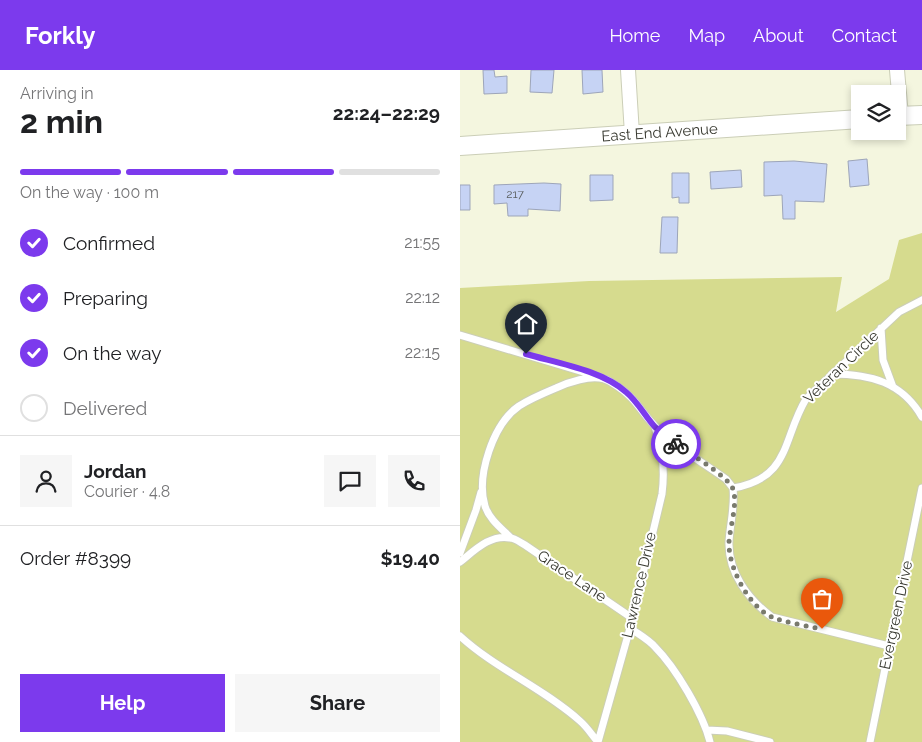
<!DOCTYPE html>
<meta charset="utf-8">
<style>
body{margin:0;font-family:Raleway,sans-serif;background:#f6f6f6;color:#202124;height:100vh;display:flex;flex-direction:column;font-size:19px;white-space:nowrap}
*{box-sizing:border-box;margin:0}
p{font-size:16px;color:#757577}
.icon{flex:none;width:28px;height:28px;fill:none;stroke:currentColor;stroke-width:2;stroke-linecap:round;stroke-linejoin:round}
.map{position:relative;flex:1;overflow:hidden}
.panel{display:flex;flex-direction:column;background:#fff;width:460px}
.panel>*{flex:none}
.fabs{position:absolute;left:391px;top:15px;display:grid;gap:10px}
.fabs a{display:grid;place-items:center;width:55px;height:55px;border-radius:0px;background:#fff;box-shadow:0 2px 8px #0003;font-size:25px}
.pin{position:absolute;display:grid;place-items:center;width:42px;height:42px;color:#fff;margin:-51px -21px;border-radius:50% 50% 50% 0;rotate:-45deg;box-shadow:0 0 5px #0007}
.pin .icon{rotate:45deg}
.courier{position:absolute;display:grid;place-items:center;width:50px;height:50px;margin:-25px;border:4px solid #7c3aed;border-radius:50%;background:#fff;color:#222;box-shadow:0 1px 6px #0007}
.head em{font-style:normal;font-weight:700}
.head div{display:flex;flex-direction:column-reverse}
.head{display:flex;align-items:center;justify-content:space-between;height:85px;padding:0 20px}
h1{font-size:32px;font-weight:700;line-height:38px}
.bar{display:grid;grid-template-columns:repeat(4,1fr);gap:8px 5px;align-content:center;height:60px;padding:0 20px}
.bar i{height:6px;border-radius:4px;background:#e0e0e0}
.bar .active{background:#7c3aed}
.bar p{grid-column:span 4}
.line{display:flex;align-items:center;gap:12px;padding:0 20px;border-top:1px solid #e0e0e0}
.line div{flex:1}
.round{display:grid;place-items:center;flex:none;width:52px;height:52px;border-radius:0px;background:#f6f6f6}
ol{padding:0 20px;list-style:none}
li{display:flex;align-items:center;gap:15px;height:55px}
li p{margin-inline-start:auto}
li .icon{padding:5px;border-radius:50%;background:#7c3aed;color:#fff;stroke-width:4}
li:last-child{color:#757577}
li i{width:28px;height:28px;border:2px solid #e0e0e0;border-radius:50%}
.cta{display:flex;gap:10px;margin-top:auto;padding:10px 20px}
.cta a{flex:1;height:58px;border-radius:0px;background:#7c3aed;color:#fff;font-size:20px;font-weight:700;line-height:58px;text-align:center}
.cta a+a{background:#f6f6f6;color:#202124}
header{display:flex;align-items:center;gap:30px;box-sizing:border-box;height:70px;padding:0 25px;background:#7c3aed;color:#fff}
header strong{font-size:24px}
nav{display:flex;gap:28px;margin-inline-start:auto;font-size:18px}
main{display:flex;flex:1;min-height:0}
.map>svg:first-child{display:block}
.green{fill:#d6db8e}
.building{fill:#c6d3f4;stroke:#9da5b9}
.lines{fill:none;stroke-linecap:round;stroke-linejoin:round}
.service-casing{stroke:#cbceb7;stroke-width:9}
.minor-casing{stroke:#cbceb7;stroke-width:16}
.tertiary-casing{stroke:#cbceb7;stroke-width:20}
.service{stroke:#fff;stroke-width:7}
.minor{stroke:#fff;stroke-width:14}
.tertiary{stroke:#fff;stroke-width:18}
.done{stroke:#797a6d;stroke-width:5;stroke-dasharray:0 9}
.route{stroke:#7c3aed;stroke-width:6}
.labels{text-anchor:middle;dominant-baseline:central;stroke-width:4;stroke-linejoin:round;paint-order:stroke}
.number-label{font-size:12px;fill:#5b5f60}
.street-label{font-size:15px;fill:#37382f;stroke:#fff}
</style>
<header>
<strong>Forkly</strong>
<nav><a>Home</a><a>Map</a><a>About</a><a>Contact</a></nav>
</header>
<main>
<section class="panel">
<div class="head"><div><h1>2 min</h1><p>Arriving in</p></div><em>22:24–22:29</em></div>
<div class="bar"><i class="active"></i><i class="active"></i><i class="active"></i><i></i><p>On the way · 100 m</p></div>
<ol>
<li><svg class="icon" aria-label="check" viewBox="0 0 24 24"><path d="M5 12l5 5 9-10"/></svg>Confirmed<p>21:55</p></li>
<li><svg class="icon" aria-label="check" viewBox="0 0 24 24"><path d="M5 12l5 5 9-10"/></svg>Preparing<p>22:12</p></li>
<li><svg class="icon" aria-label="check" viewBox="0 0 24 24"><path d="M5 12l5 5 9-10"/></svg>On the way<p>22:15</p></li>
<li><i></i>Delivered</li>
</ol>
<div class="line" style="height:90px"><a class="round"><svg class="icon" aria-label="person" viewBox="0 0 24 24"><circle cx="12" cy="8" r="4"/><path d="M4 21q1-7 8-7t8 7"/></svg></a><div><b>Jordan</b><p>Courier · 4.8</p></div><a class="round"><svg class="icon" aria-label="chat" viewBox="0 0 24 24"><path d="M4 5h16v11H9l-5 4z"/></svg></a><a class="round"><svg class="icon" aria-label="phone" viewBox="0 0 24 24"><path d="M5 4h4l2 5-3 2q2 4 5 5l2-3 5 2v4C11 20 4 13 5 4z"/></svg></a></div>
<div class="line" style="height:65px"><div>Order #8399</div><b>$19.40</b></div>
<div class="cta"><a>Help</a><a>Share</a></div>
</section>
<div class="map">
<svg width="462" height="672" viewBox="0 0 462 672">
<rect width="100%" height="100%" fill="#f4f6df"/>
<!-- green -->
<path class="green" d="M462,163V672H0V218L129,211L382,207L376,242L429,209L439,170Z"/>
<!-- building -->
<path class="building" d="M23,0H34L35,7L47,6V23L24,24Z
M71,0H94L92,23L70,22Z
M122,0H142L143,22L123,24Z
M407,89L409,115L390,117L388,91Z
M334,91L367,94L364,132L335,131V149H323L322,125L304,126V92Z
M281,100L282,117L251,119L250,102Z
M212,103H229V133H219V127L212,128Z
M130,105H153V130L130,131Z
M84,113L101,114L100,141L68,139V146H48L47,133L34,134V115Z
M0,115H10V140H0Z
M202,147H218L217,183H200Z"/>
<g class="lines">
<defs>
<path id="service" d="M421,258L423,290L433,317
M0,265L140,307
M372,304C410,304 442,312 462,347
M273,418C331,408 322,369 346,329L439,242L462,230
M273,418C275,436 270,454 269,472C268,503 289,530 312,547L429,576
M51,468C41,458 29,449 25,436C16,406 33,354 59,336C70,329 84,323 96,318C109,312 130,305 144,309C149,310 153,314 157,316C177,329 181,343 196,357C216,377 243,393 266,409L273,418
M0,483L16,440L21,422
M0,492C14,481 30,464 50,468C55,468 61,473 65,475L172,548
M170,558C178,564 188,569 195,577C216,598 243,644 250,672
M0,566C36,599 83,618 120,651C127,657 132,665 138,672
M247,660L267,661L310,672
M138,672L170,558L202,424C205,401 203,379 195,357
M410,672L462,418"/>
<path id="minor" d="M168,0L172,64
M437,0L441,46"/>
<g id="tertiary">
<path d="M438,46L462,45"/>
<path id="s1" d="M0,76L400,49"/>
</g>
</defs>
<!-- service casing -->
<use href="#service" class="service-casing"/>
<!-- minor casing -->
<use href="#minor" class="minor-casing"/>
<!-- tertiary casing -->
<use href="#tertiary" class="tertiary-casing"/>
<!-- service -->
<use href="#service" class="service"/>
<!-- minor -->
<use href="#minor" class="minor"/>
<!-- tertiary -->
<use href="#tertiary" class="tertiary"/>
</g>
<g class="lines">
<!-- done -->
<path class="done" d="M216,374C228,382 269,407 273,419C278,433 270,457 269,472C268,497 289,538 314,548C329,553 347,556 362,559"/>
<!-- route -->
<path class="route" d="M66,284C97,293 141,300 166,322C178,332 185,346 195,357C202,363 209,369 216,374"/>
</g>
<g class="labels">
<!-- number labels -->
<g class="number-label">
<text x="55" y="124">217</text>
</g>
<!-- street labels -->
<g class="street-label">
<text stroke="none"><textPath href="#s1" startOffset="200">East End Avenue</textPath></text>
<text transform="translate(381 297) rotate(-44)">Veteran Circle</text>
<text transform="translate(112 506) rotate(34)">Grace Lane</text>
<text transform="translate(179 515) rotate(-77)">Lawrence Drive</text>
<text transform="translate(436 545) rotate(-78)">Evergreen Drive</text>
</g>
</g>
</svg>
<div class="fabs">
<a><svg class="icon" aria-label="layers" viewBox="0 0 24 24"><path d="M12 4l9 5-9 5-9-5zM3 14l9 5 9-5"/></svg></a>
</div>
<div class="pin" style="left:362px;top:559px;background:#ea580c"><svg class="icon" aria-label="bag" viewBox="0 0 24 24"><path d="M5 8h14l-1 12H6zM9 8a3 3 0 0 1 6 0"/></svg></div>
<div class="pin" style="left:66px;top:284px;background:#1f2937"><svg class="icon" aria-label="home" viewBox="0 0 24 24"><path d="M3 11l9-7 9 7M6 9v11h12V9"/></svg></div>
<div class="courier" style="left:216px;top:374px"><svg class="icon" aria-label="bike" viewBox="0 0 24 24"><circle cx="6" cy="16" r="4"/><circle cx="18" cy="16" r="4"/><path d="M6 16l4-8h5l3 8M10 8l3 8H6M13 5h3"/></svg></div>
</div>
</main>
